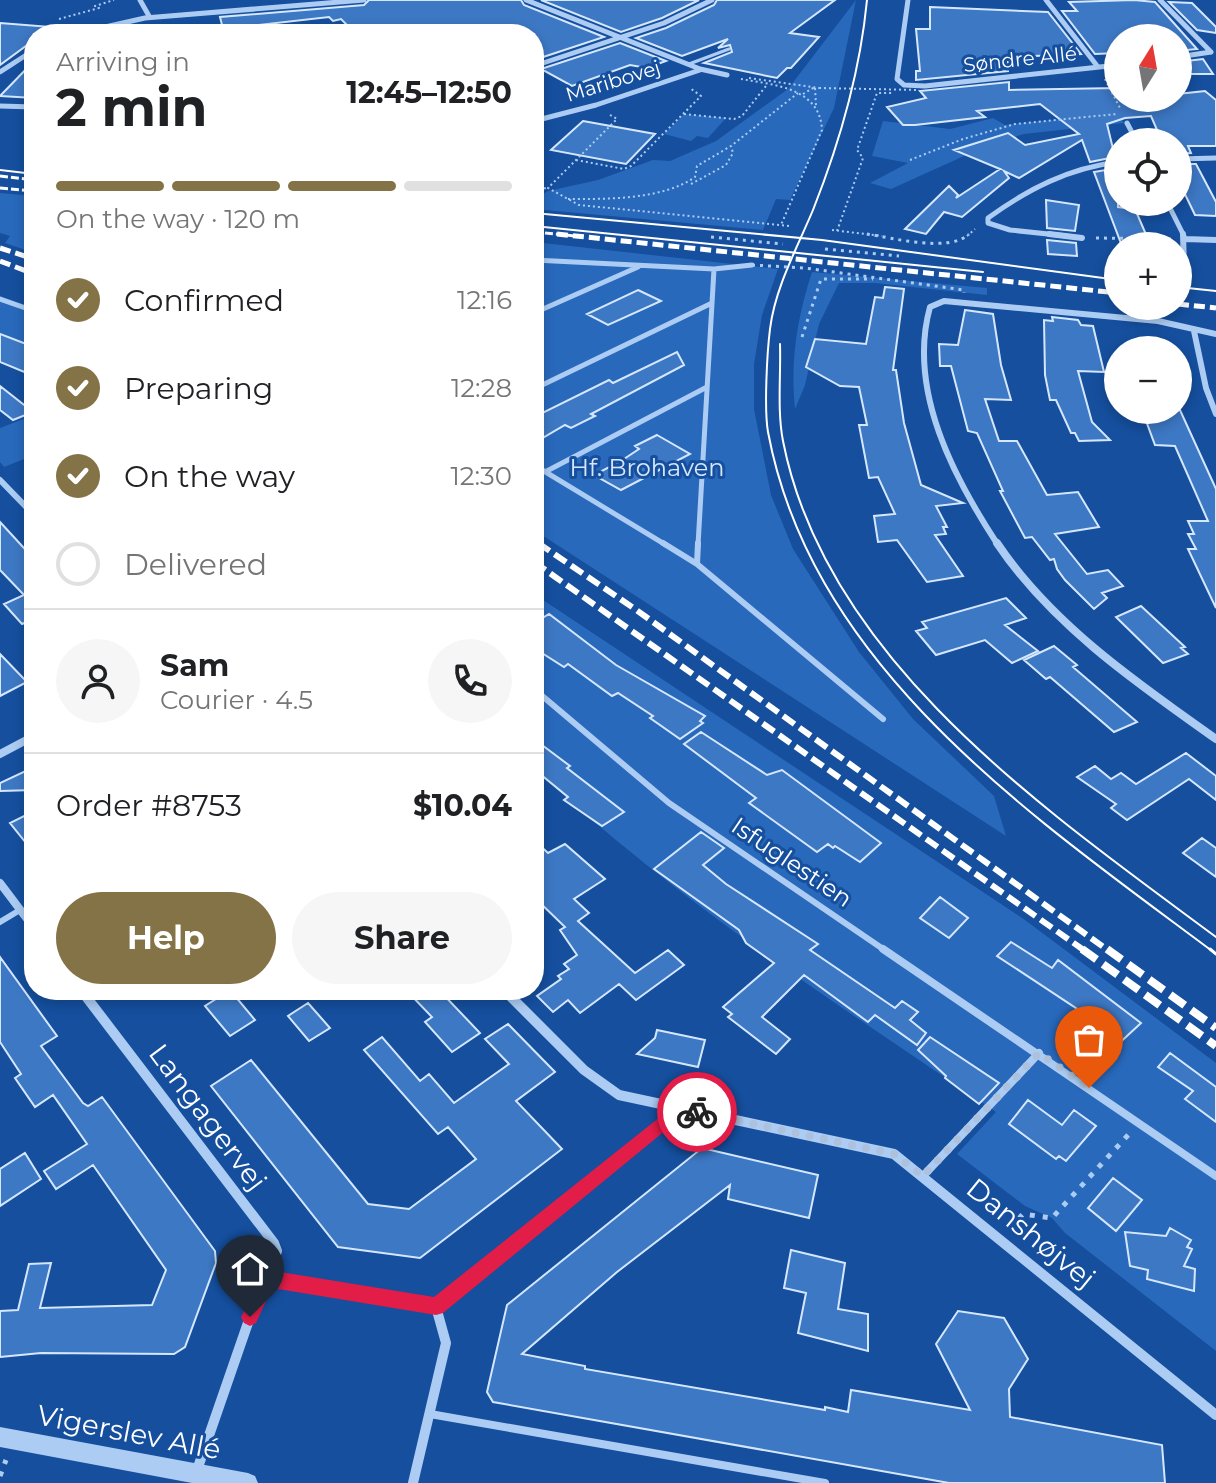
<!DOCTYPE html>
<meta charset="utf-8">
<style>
body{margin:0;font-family:Montserrat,sans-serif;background:#f6f6f6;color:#202124;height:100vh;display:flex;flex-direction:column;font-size:30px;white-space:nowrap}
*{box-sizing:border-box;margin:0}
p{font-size:26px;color:#757577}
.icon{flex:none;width:44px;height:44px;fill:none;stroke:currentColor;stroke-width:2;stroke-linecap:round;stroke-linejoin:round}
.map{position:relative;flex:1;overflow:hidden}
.drawer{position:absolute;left:24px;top:24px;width:520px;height:976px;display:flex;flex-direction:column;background:#fff;border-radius:32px;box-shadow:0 4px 12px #0003}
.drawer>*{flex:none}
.needle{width:52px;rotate:11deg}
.fabs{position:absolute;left:1104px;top:24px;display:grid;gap:16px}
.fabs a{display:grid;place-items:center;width:88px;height:88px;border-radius:50%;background:#fff;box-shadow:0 4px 12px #0003;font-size:40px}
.pin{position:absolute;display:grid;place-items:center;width:68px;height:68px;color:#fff;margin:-82px -34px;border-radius:50% 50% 50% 0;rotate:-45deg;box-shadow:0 0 8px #0007}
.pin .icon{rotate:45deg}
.courier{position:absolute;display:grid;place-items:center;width:80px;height:80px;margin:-40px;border:6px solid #e11d48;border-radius:50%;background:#fff;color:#222;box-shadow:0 2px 10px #0007}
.overview em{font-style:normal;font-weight:700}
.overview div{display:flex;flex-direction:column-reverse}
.overview{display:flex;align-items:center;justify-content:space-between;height:136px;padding:0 32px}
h1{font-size:52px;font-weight:700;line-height:60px}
.bar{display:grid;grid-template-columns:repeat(4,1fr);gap:12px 8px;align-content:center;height:96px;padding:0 32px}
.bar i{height:10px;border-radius:6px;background:#e0e0e0}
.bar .current{background:#847346}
.bar p{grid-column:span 4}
.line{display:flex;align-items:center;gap:20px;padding:0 32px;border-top:2px solid #e0e0e0}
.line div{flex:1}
.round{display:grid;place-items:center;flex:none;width:84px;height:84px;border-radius:42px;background:#f6f6f6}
ol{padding:0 32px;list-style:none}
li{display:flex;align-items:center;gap:24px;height:88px}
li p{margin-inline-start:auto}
li .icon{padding:8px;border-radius:50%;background:#847346;color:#fff;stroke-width:4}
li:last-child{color:#757577}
li i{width:44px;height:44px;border:4px solid #e0e0e0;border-radius:50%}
.cta{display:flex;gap:16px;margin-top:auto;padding:16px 32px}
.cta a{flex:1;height:92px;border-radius:48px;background:#847346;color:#fff;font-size:32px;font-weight:700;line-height:92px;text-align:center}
.cta a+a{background:#f6f6f6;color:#202124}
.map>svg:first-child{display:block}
.green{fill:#2869bc}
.building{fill:#3d78c4;stroke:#d5e7fd;stroke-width:2}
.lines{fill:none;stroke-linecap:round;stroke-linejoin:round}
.path-far2{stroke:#acccf3;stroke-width:2;stroke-dasharray:2 3;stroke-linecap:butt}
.path-far1{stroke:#acccf3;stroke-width:3;stroke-dasharray:3 5;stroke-linecap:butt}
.path{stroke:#acccf3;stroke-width:5;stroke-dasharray:5 8;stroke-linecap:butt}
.service-far3{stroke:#acccf3;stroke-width:3}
.service-far2{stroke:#acccf3;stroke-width:5}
.service-far1{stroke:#acccf3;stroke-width:6}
.service{stroke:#acccf3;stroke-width:8}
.minor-far3{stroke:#acccf3;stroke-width:5}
.minor-far2{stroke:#acccf3;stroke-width:6}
.minor-far1{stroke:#acccf3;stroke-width:8}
.minor{stroke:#acccf3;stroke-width:10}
.tertiary{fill:#acccf3;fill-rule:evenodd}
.tram-far1{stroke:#fff;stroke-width:2}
.tram{stroke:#fff;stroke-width:3}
.rail-far3{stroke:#fff;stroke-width:3;stroke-dasharray:8 3;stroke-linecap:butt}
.rail-far2{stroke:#fff;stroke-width:5;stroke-dasharray:11 5;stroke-linecap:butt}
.rail-far1{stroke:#fff;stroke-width:6;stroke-dasharray:14 6;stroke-linecap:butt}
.rail{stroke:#fff;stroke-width:8;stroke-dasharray:18 8;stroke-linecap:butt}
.path-bridge-far1{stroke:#acccf3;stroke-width:2;stroke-dasharray:2 3;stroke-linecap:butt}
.path-bridge{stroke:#acccf3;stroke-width:3;stroke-dasharray:3 5;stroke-linecap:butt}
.route{fill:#e11d48}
.done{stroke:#adc1dd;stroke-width:8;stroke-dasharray:0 14.4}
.labels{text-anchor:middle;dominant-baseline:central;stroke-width:6;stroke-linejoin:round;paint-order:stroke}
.far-street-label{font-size:20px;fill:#fff;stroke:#154f9e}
.park-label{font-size:24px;fill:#d5e7fd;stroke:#154f9e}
.street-label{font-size:24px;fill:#fff;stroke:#154f9e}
.near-street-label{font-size:28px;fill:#fff;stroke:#154f9e}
</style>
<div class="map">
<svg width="1216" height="1483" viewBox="0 0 1216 1483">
<rect width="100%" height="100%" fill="#154f9e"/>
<!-- green -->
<path class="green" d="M856,0L834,108L790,200L776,199L763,230L534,209V199L548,191L598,180L653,160L670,161L716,141L788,89Z
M1118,113L1124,123L1024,134L984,147L891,189L870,183L908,163L872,156L883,121L950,129L993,118L1005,125Z
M684,114L726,118L708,138L697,136L691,141L664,134Z
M0,193L34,196V253L5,243L10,236L0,233Z
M534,242L778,269L762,315L754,364V409L771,495L793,549L859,652L913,719L994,796L1006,836L534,530Z
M812,272L987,288V295L875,283H839L819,324L805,385L795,409C790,361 797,318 812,272Z
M0,296L34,308V372L0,356Z
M34,415V455L4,467L0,462V428Z
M534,594L1025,920L1216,1063V1351L1065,1233L1052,1218L1025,1206L957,1154L996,1112C837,1004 675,900 534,768Z"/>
<!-- building -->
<path class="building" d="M369,0H521L524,5L604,37L534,60V34H489L464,25L459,28L450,26L440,34H387L380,29L353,31L341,19L333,21L329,17L223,29L220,17L364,5Z
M541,0H699L662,18L621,32Z
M717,0H835L790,33L819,37L791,68H787L777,78L704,63L732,52L730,45L718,48L728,39L682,56L636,38L666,28L714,5Z
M1134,0L1155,2L1197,49L1178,51V38H1118V53L1095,54L1062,11H1077L1069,2Z
M1169,2L1192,3L1216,27V33L1197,30Z
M930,7L1048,12L1081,54L1008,57V71L916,80V71H920L916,29H930Z
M0,23L51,27L42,34H34V40L0,65Z
M620,43L666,61L647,68L630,65L572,86L541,69Z
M1203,59L1213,74H1178V62Z
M34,61V98L0,96Z
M1009,82V90L1118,88V98H1178V94L1205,91L1216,100V146H1188L1191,153L1178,154V142H1172L1157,130L1151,116L1125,118L1107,124L1115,157L1090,162L1082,140L1019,178L1004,171L1009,178L962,217L944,212L926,234L905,229L949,186L958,195L956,198L1000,169L954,150L1008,133L1025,145L1079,134L1040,104L977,111L985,117L915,125H903L887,107L926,98L920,91Z
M583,121L655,134L626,164L551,150Z
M1178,164H1196L1216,202V216L1195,215L1182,188H1178Z
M1118,168V207L1135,209L1151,246H1122L1094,172Z
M1046,200L1079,205L1075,231L1047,228Z
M1047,240L1076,243L1077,256L1048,254Z
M885,287L904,289L893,370H896L904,423L921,485L963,503L936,506L947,527H943L946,534L935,535L963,576L927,582L897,540L878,542L874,516L895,514L878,477L869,478L859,425H867L859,387L840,386L806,367L815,339L866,344L875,297L883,298Z
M638,290L661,301L608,325L587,314Z
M965,310L993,314L1001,365L1011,400L985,399L999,441H1017L1047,495L1078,492L1099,527L1055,534L1087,574L1108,570L1123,586L1102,593L1107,598L1094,609L1065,580L1057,569L1054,559L1050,560L1032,537L1025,538L1000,491H1003L977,433L968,431L951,366H940L939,344L958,345Z
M1052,317L1078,320L1081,325L1093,326L1104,372L1078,371L1092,422L1110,440L1079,441L1075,433H1071L1056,400H1050L1045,375L1044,320L1053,321Z
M0,334L34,347V376L0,362Z
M677,352L684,365L591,414L595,416L571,428L565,425L534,443V417L609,380L613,383Z
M0,386L33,412L13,420L0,410Z
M1142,410H1180L1216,489V608L1188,549H1196L1188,534H1194L1188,521H1208L1175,446L1155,445Z
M657,435L690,454L621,490L594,475L621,461L639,449L635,446Z
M0,522L34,559V619L22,624L4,604L24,595L0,570Z
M1006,598L1026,618L1005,625L1038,651L1012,663L985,640L936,655L916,631L927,628L922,622Z
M1141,606L1185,647L1181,648L1188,654L1163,663L1116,617Z
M534,610L544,617L549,614L616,665L705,716L700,721L703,723L680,739L650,718L653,716L618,693L612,696L568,664L564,667L534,648Z
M1054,646L1077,665L1073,667L1137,722L1114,732L1050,677L1046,679L1024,660Z
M0,654L27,682L0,696Z
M701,732L767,775L782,770L881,843L860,862L835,846L833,848L828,844L817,852L749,803L756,798L684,744Z
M534,739L570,766L567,768L624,812L602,826L564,800L568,797L534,769Z
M1186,753L1216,776V800L1189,779L1127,820L1111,808L1116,804L1077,777L1095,766L1111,779L1121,773L1136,784Z
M34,767V790L0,791V783Z
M34,811V853L10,823Z
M701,832L724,848L703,865L726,884L818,944L810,950L895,1008L902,1001L918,1012L910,1020L926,1033L917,1045L875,1015L868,1022L804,975L762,1017L790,1039L776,1054L728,1017L732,1014L723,1007L774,963L746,943L739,930L654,869Z
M1202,838L1216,848V877L1183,853Z
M534,840L548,853L565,844L605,879L574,899L589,913L578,921L635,973L668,950L684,965L636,1000L619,984L580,1013L568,1000L553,1012L537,996L561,979L558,976L569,969L564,964L577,955L560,930L565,927L534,897Z
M940,897L968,918L949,938L920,918Z
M1011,942L1052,968L1058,960L1141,1023L1113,1049L1096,1035L1099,1032L1089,1025L1094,1020L997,956Z
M0,957L57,1036L41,1046L83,1103L88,1106L102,1097L215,1251L216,1263L185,1347L174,1354L41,1353L0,1357V1311L18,1310L29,1264L51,1263L40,1308L152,1305L166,1270L93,1165L56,1189L44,1171L87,1144L53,1095L35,1107L15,1078L21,1074L0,1042Z
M230,990L255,1020L230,1036L205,1006Z
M406,990H439L480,1033L452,1052L425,1022L432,1017Z
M308,1003L330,1028L309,1041L288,1016Z
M508,1024L555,1072L516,1101L562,1149L420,1258L338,1247L211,1086L251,1060L368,1204L409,1209L476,1159L448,1127L438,1134L364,1050L382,1037L420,1081L429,1074L454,1103L509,1064L485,1039Z
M657,1030L705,1040L698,1067L637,1054L655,1038Z
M930,1037L999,1083L979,1104L945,1078L946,1076L918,1050Z
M1170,1053L1216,1087V1122L1185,1099L1193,1091L1158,1067Z
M1028,1100L1062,1125L1074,1110L1096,1126L1066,1161L1059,1156L1056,1159L1009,1124Z
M702,1148L818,1175L809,1218L728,1199L730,1185L617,1272L522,1354L585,1366V1369L825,1410V1407L848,1412L851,1390L970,1410L936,1344L958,1311L1004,1318L1028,1359L1009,1389L1010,1417L1162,1445L1165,1483H949L493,1402L487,1392L507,1305Z
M25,1153L41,1179L0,1206V1169Z
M1113,1178L1142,1200L1116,1231L1088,1208Z
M1170,1228L1191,1240L1187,1247L1192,1249L1184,1266L1195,1269L1194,1291L1147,1279L1148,1270L1130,1266L1125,1232L1166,1236Z
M791,1250L845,1263L838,1309L868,1314V1351L798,1333L806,1293L784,1288Z"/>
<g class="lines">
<!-- path-far2 -->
<path class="path-far2" d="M59,19L99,8L95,6L114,0
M749,78L819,88
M741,79C775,85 820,88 822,130L781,225
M1105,79L1121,110
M803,94L815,87L816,106
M684,114L734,119L742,116L766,86
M610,115L617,119L548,188L579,205L790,226
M576,160L624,169L631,166L701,96L690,88
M910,160L963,139L1015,124L1117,114
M691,184L726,165L733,153L731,146
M534,189L548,188
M568,199C607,199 662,200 695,177L697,166L731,146L798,93
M832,230L882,236
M837,231L863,158L857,150L877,93H892
M967,236L975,229"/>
<!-- path-far1 -->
<path class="path-far1" d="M867,234C893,238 949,253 969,234
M711,237L783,244
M1096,238L1171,239
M825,249L899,256
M802,337L821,279H873"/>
<!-- path -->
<path class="path" d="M1010,1228L1023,1214L1052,1218L1129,1134
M0,1476L6,1460"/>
<!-- service-far3 -->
<path class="service-far3" d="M689,64L729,49"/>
<!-- service-far2 -->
<path class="service-far2" d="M534,260L714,269
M0,299L34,311
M534,313L638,267
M534,389L712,303
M534,465L666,545
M545,472L707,387
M698,545L714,269L752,265"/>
<!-- service-far1 -->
<path class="service-far1" d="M663,543L697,564
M698,543L697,564L883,719
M534,689L669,803L886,951
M0,922L20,910"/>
<!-- service -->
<path class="service" d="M883,949L1216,1176
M923,1176L1039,1053
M430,1414L825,1483"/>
<!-- minor-far3 -->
<path class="minor-far3" d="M140,0L149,16
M526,0L700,69L727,75
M908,0L897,79L904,85L925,86L1118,65
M1046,0L1098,67
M1160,0L1211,52
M74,34L145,18L364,0
M1178,57L1211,52
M534,66L664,23L712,0
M0,72L34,50
M0,106L34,107
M534,121L596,105L700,70
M1127,123L1137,142
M1178,159L1216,158
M1167,202L1184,236
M1067,236L1010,230L988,223V218C1028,189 1069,168 1118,162"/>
<!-- minor-far2 -->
<path class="minor-far2" d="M1049,234L1082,238
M1183,234L1184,267
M1185,239L1216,240
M1194,331L1206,388L1216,414
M0,480L34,515
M998,545C954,478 907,390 930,307L944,301L1158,321L1216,334"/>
<!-- minor-far1 -->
<path class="minor-far1" d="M997,543C1051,624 1138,684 1216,739
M0,754L34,736
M0,883L34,928"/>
<!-- minor -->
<path class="minor" d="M81,990L274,1243L277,1251L250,1317L196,1473
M504,990L584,1070L619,1095L894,1154L1216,1415
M268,1279L436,1307
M413,1483L446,1343L436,1307L680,1108"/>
<!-- tertiary -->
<path class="tertiary" d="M0,1427L248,1473L255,1476L258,1483H192L0,1447Z"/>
<!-- tram-far1 -->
<path class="tram-far1" d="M867,0C860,73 840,142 813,210C797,248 775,288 770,329C767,353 764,409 768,432C812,668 1033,817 1212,951
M0,170L34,174
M534,213L822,240L1118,280
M534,226L983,272
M1178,287L1216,291
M780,344C781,375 777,411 783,441C826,661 1048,812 1216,937"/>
<!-- tram -->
<path class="tram" d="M1210,949L1216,954"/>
<!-- rail-far3 -->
<path class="rail-far3" d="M0,176L34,180
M0,188L34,191
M534,232L576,236"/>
<!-- rail-far2 -->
<path class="rail-far2" d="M557,234L1118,293
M0,248L34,259
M0,261L34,274
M1178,304L1216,308
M534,541L541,545"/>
<!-- rail-far1 -->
<path class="rail-far1" d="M538,543L635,609L1109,951
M534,562L1085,951"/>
<!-- rail -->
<path class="rail" d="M1082,949L1216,1046
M1107,949L1216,1028"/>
<!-- path-bridge-far1 -->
<path class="path-bridge-far1" d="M819,88L919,90"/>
<!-- path-bridge -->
<path class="path-bridge" d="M752,265L805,268L964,290V293"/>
</g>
<!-- route -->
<path class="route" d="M680,1101L703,1107V1117L683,1116L443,1313L436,1315L272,1288L256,1323L250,1326L244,1323L241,1317L244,1311L261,1273L268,1270L434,1297Z"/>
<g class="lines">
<!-- done -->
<path class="done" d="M697,1112L894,1154L923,1176L1039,1053L1089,1088"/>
</g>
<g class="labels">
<!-- far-street labels -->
<g class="far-street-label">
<text transform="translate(1020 59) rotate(-6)">Søndre Allé</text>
<text transform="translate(613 81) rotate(-17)">Maribovej</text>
</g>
<!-- park labels -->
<g class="park-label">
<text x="647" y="467">Hf. Brohaven</text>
</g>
<!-- street labels -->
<g class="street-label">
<text transform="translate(792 862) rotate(34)">Isfuglestien</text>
</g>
<!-- near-street labels -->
<g class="near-street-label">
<text transform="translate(208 1117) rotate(53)">Langagervej</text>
<text transform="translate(1031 1233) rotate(39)">Danshøjvej</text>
<text transform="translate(129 1432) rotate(11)">Vigerslev Allé</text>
</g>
</g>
</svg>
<div class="fabs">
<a><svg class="needle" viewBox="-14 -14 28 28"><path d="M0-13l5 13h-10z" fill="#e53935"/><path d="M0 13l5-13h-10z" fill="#757577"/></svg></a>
<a><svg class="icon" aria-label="locate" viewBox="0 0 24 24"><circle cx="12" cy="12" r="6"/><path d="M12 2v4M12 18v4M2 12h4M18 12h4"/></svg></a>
<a>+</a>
<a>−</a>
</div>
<div class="pin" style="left:1089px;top:1088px;background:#ea580c"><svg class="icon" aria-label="bag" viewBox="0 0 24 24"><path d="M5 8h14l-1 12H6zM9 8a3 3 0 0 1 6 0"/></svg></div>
<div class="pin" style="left:250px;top:1317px;background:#1f2937"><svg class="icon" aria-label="home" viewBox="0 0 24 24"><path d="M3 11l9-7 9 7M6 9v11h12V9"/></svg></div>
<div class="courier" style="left:697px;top:1112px"><svg class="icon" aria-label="bike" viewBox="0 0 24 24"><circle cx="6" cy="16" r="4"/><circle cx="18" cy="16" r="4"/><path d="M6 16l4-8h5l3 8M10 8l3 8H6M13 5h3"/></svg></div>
<section class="drawer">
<div class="overview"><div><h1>2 min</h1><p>Arriving in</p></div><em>12:45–12:50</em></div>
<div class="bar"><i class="current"></i><i class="current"></i><i class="current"></i><i></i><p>On the way · 120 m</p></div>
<ol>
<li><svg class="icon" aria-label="check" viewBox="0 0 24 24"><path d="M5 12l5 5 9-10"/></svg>Confirmed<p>12:16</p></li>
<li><svg class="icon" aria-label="check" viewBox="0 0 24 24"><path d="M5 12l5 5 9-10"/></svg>Preparing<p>12:28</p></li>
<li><svg class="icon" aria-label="check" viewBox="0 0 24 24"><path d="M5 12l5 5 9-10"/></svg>On the way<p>12:30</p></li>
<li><i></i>Delivered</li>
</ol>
<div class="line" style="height:144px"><a class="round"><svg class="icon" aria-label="person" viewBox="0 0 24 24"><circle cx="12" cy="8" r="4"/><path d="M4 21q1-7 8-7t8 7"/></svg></a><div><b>Sam</b><p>Courier · 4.5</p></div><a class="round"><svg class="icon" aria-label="phone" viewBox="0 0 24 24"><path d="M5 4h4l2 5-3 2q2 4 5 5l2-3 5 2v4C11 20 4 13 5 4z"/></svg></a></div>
<div class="line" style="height:104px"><div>Order #8753</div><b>$10.04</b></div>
<div class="cta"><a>Help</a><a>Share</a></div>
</section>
</div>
